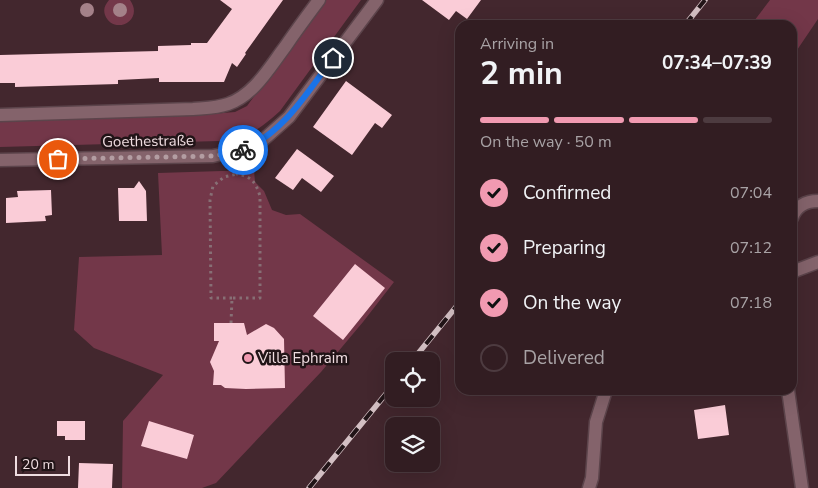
<!DOCTYPE html>
<meta charset="utf-8">
<style>
body{margin:0;font-family:"Nunito Sans",sans-serif;background:#3d2a2f;color:#f1f3f6;height:100vh;display:flex;flex-direction:column;font-size:19px;white-space:nowrap}
*{box-sizing:border-box;margin:0}
p{font-size:16px;color:#a8a2a5}
.icon{flex:none;width:28px;height:28px;fill:none;stroke:currentColor;stroke-width:2;stroke-linecap:round;stroke-linejoin:round}
.map{position:relative;flex:1;overflow:hidden}
.panel{position:absolute;left:455px;top:20px;width:342px;height:375px;display:flex;flex-direction:column;background:#321d22;border-radius:15px;box-shadow:0 5px 20px #0002,0 0 0 1px #4d3b40}
.panel>*{flex:none}
.fabs{position:absolute;left:385px;top:352px;display:grid;gap:10px}
.fabs a{display:grid;place-items:center;width:55px;height:55px;border-radius:10px;background:#321d22;box-shadow:0 5px 20px #0002,0 0 0 1px #4d3b40;font-size:25px}
.scale{position:absolute;left:15px;bottom:12px;width:55px;box-sizing:border-box;padding-left:5px;border:2px solid #efdce0;border-top:0;font-size:14px;line-height:18px;white-space:nowrap;color:#efdce0;-webkit-text-stroke:4px #211417;paint-order:stroke}
.pin{position:absolute;display:grid;place-items:center;width:42px;height:42px;color:#fff;margin:-21px;border:2px solid #fff;border-radius:50%;box-shadow:0 1px 5px #0007}
.courier{position:absolute;display:grid;place-items:center;width:50px;height:50px;margin:-25px;border:4px solid #1a73e8;border-radius:50%;background:#fff;color:#222;box-shadow:0 1px 6px #0007}
.overview em{font-style:normal;font-weight:700}
.overview div{display:flex;flex-direction:column-reverse}
.overview{display:flex;align-items:center;justify-content:space-between;height:85px;padding:0 25px}
h1{font-size:32px;font-weight:700;line-height:38px}
.bar{display:grid;grid-template-columns:repeat(4,1fr);gap:8px 5px;align-content:center;height:60px;padding:0 25px}
.bar i{height:6px;border-radius:4px;background:#4d3b40}
.bar .current{background:#f19ab1}
.bar p{grid-column:span 4}
ol{padding:0 25px;list-style:none}
li{display:flex;align-items:center;gap:15px;height:55px}
li p{margin-inline-start:auto}
li .icon{padding:5px;border-radius:50%;background:#f19ab1;color:#111;stroke-width:4}
li:last-child{color:#a8a2a5}
li i{width:28px;height:28px;border:2px solid #4d3b40;border-radius:50%}
.map>svg:first-child{display:block}
.green{fill:#733749}
.building{fill:#faccd7}
.lines{fill:none;stroke-linecap:round;stroke-linejoin:round}
.minor-casing{stroke:#5c444b;stroke-width:15}
.path{stroke:#876f75;stroke-width:3;stroke-dasharray:2.5 4;stroke-linecap:butt}
.minor{stroke:#84636b;stroke-width:12}
.rail-casing{stroke:#d3bfc3;stroke-width:5.5}
.rail{stroke:#211417;stroke-width:4;stroke-dasharray:11;stroke-linecap:butt}
.tree{fill:#a48189}
.done{stroke:#b39da2;stroke-width:5;stroke-dasharray:0 9}
.route{stroke:#1a73e8;stroke-width:6}
.poi-dot{fill:#f19ab1;stroke:#211417;stroke-width:2}
.labels{text-anchor:middle;dominant-baseline:central;stroke-width:5;stroke-linejoin:round;paint-order:stroke}
.street-label{font-size:15px;fill:#efdce0;stroke:#211417}
.poi-label{font-size:15px;fill:#efdce0;stroke:#211417;text-anchor:start}
</style>
<div class="map">
<svg width="818" height="488" viewBox="0 0 818 488">
<rect width="100%" height="100%" fill="#43272e"/>
<!-- green -->
<path class="green" d="M109,0H130C145,21 113,36 105,15C103,9 105,5 109,0Z
M325,0H361L280,111C259,130 247,138 219,141L0,147V120L211,114L235,112L247,106Z
M770,0H818V19L793,56L792,25H751Z
M254,170L255,182L264,191L272,210L286,215L300,214L394,282L363,322L321,372L216,483L202,488H122L123,421L163,375L94,348L74,330L79,257L162,255L158,173Z"/>
<!-- building -->
<path class="building" d="M220,0H283L245,53L246,54L237,67L232,63L224,82H159V78L118,80V84L15,87V83H0V55L158,51V46L191,45V43H207L232,9Z
M422,0H481L467,19L456,11L449,20Z
M346,81L392,115L382,128L375,123L352,155L313,127Z
M297,149L334,176L321,192L302,178L293,190L275,178Z
M139,181L146,191L147,221H119L118,188H134Z
M51,190L52,215L45,216L46,221L6,223V198L18,197L17,191Z
M355,264L385,288L343,340L313,316Z
M214,323H244L247,335L266,324L274,328L284,339L285,388L246,389L225,388L221,385H213L214,371L210,362L219,341H214Z
M725,405L729,435L698,439L694,410Z
M57,421H85V440H65V436H57Z
M149,421L194,435L187,459L141,446Z
M79,463L113,464L112,488H78Z"/>
<g class="lines">
<defs>
<path id="minor" d="M0,115L193,109C205,108 217,108 228,104C254,95 269,68 285,47C296,31 307,16 319,0
M0,160L213,156L236,151L254,145L263,140L289,117L377,0
M792,218C796,206 806,201 818,201
M792,272L818,262
M788,390L802,488
M589,488L592,478L596,422L606,390"/>
</defs>
<!-- minor casing -->
<use href="#minor" class="minor-casing"/>
<!-- path -->
<path class="path" d="M232,298H211L210,200L213,186L224,177L237,174
M231,323L232,298H260V196C255,181 252,177 237,174L236,165"/>
<!-- minor -->
<use href="#minor" class="minor"/>
<defs>
<path id="rail" d="M685,25L705,0
M412,361L460,302
M309,488L394,384"/>
</defs>
<!-- rail casing -->
<use href="#rail" class="rail-casing"/>
<!-- rail -->
<use href="#rail" class="rail"/>
</g>
<!-- trees -->
<g class="tree">
<circle cx="87" cy="10" r="7"/>
<circle cx="120" cy="10" r="7"/>
</g>
<g class="lines">
<!-- done -->
<path class="done" d="M58,159L213,156L243,150"/>
<!-- route -->
<path class="route" d="M243,150C284,132 307,93 333,58"/>
</g>
<!-- markers -->
<circle class="poi-dot" cx="248" cy="358" r="5"/>
<g class="labels">
<!-- street labels -->
<g class="street-label">
<text transform="translate(148 141) rotate(-1)">Goethestraße</text>
</g>
<!-- poi labels -->
<g class="poi-label">
<text x="258" y="358">Villa Ephraim</text>
</g>
</g>
</svg>
<div class="fabs">
<a><svg class="icon" aria-label="locate" viewBox="0 0 24 24"><circle cx="12" cy="12" r="6"/><path d="M12 2v4M12 18v4M2 12h4M18 12h4"/></svg></a>
<a><svg class="icon" aria-label="layers" viewBox="0 0 24 24"><path d="M12 4l9 5-9 5-9-5zM3 14l9 5 9-5"/></svg></a>
</div>
<div class="scale">20 m</div>
<div class="pin" style="left:58px;top:159px;background:#ea580c"><svg class="icon" aria-label="bag" viewBox="0 0 24 24"><path d="M5 8h14l-1 12H6zM9 8a3 3 0 0 1 6 0"/></svg></div>
<div class="pin" style="left:333px;top:58px;background:#1f2937"><svg class="icon" aria-label="home" viewBox="0 0 24 24"><path d="M3 11l9-7 9 7M6 9v11h12V9"/></svg></div>
<div class="courier" style="left:243px;top:150px"><svg class="icon" aria-label="bike" viewBox="0 0 24 24"><circle cx="6" cy="16" r="4"/><circle cx="18" cy="16" r="4"/><path d="M6 16l4-8h5l3 8M10 8l3 8H6M13 5h3"/></svg></div>
<section class="panel">
<div class="overview"><div><h1>2 min</h1><p>Arriving in</p></div><em>07:34–07:39</em></div>
<div class="bar"><i class="current"></i><i class="current"></i><i class="current"></i><i></i><p>On the way · 50 m</p></div>
<ol>
<li><svg class="icon" aria-label="check" viewBox="0 0 24 24"><path d="M5 12l5 5 9-10"/></svg>Confirmed<p>07:04</p></li>
<li><svg class="icon" aria-label="check" viewBox="0 0 24 24"><path d="M5 12l5 5 9-10"/></svg>Preparing<p>07:12</p></li>
<li><svg class="icon" aria-label="check" viewBox="0 0 24 24"><path d="M5 12l5 5 9-10"/></svg>On the way<p>07:18</p></li>
<li><i></i>Delivered</li>
</ol>
</section>
</div>
